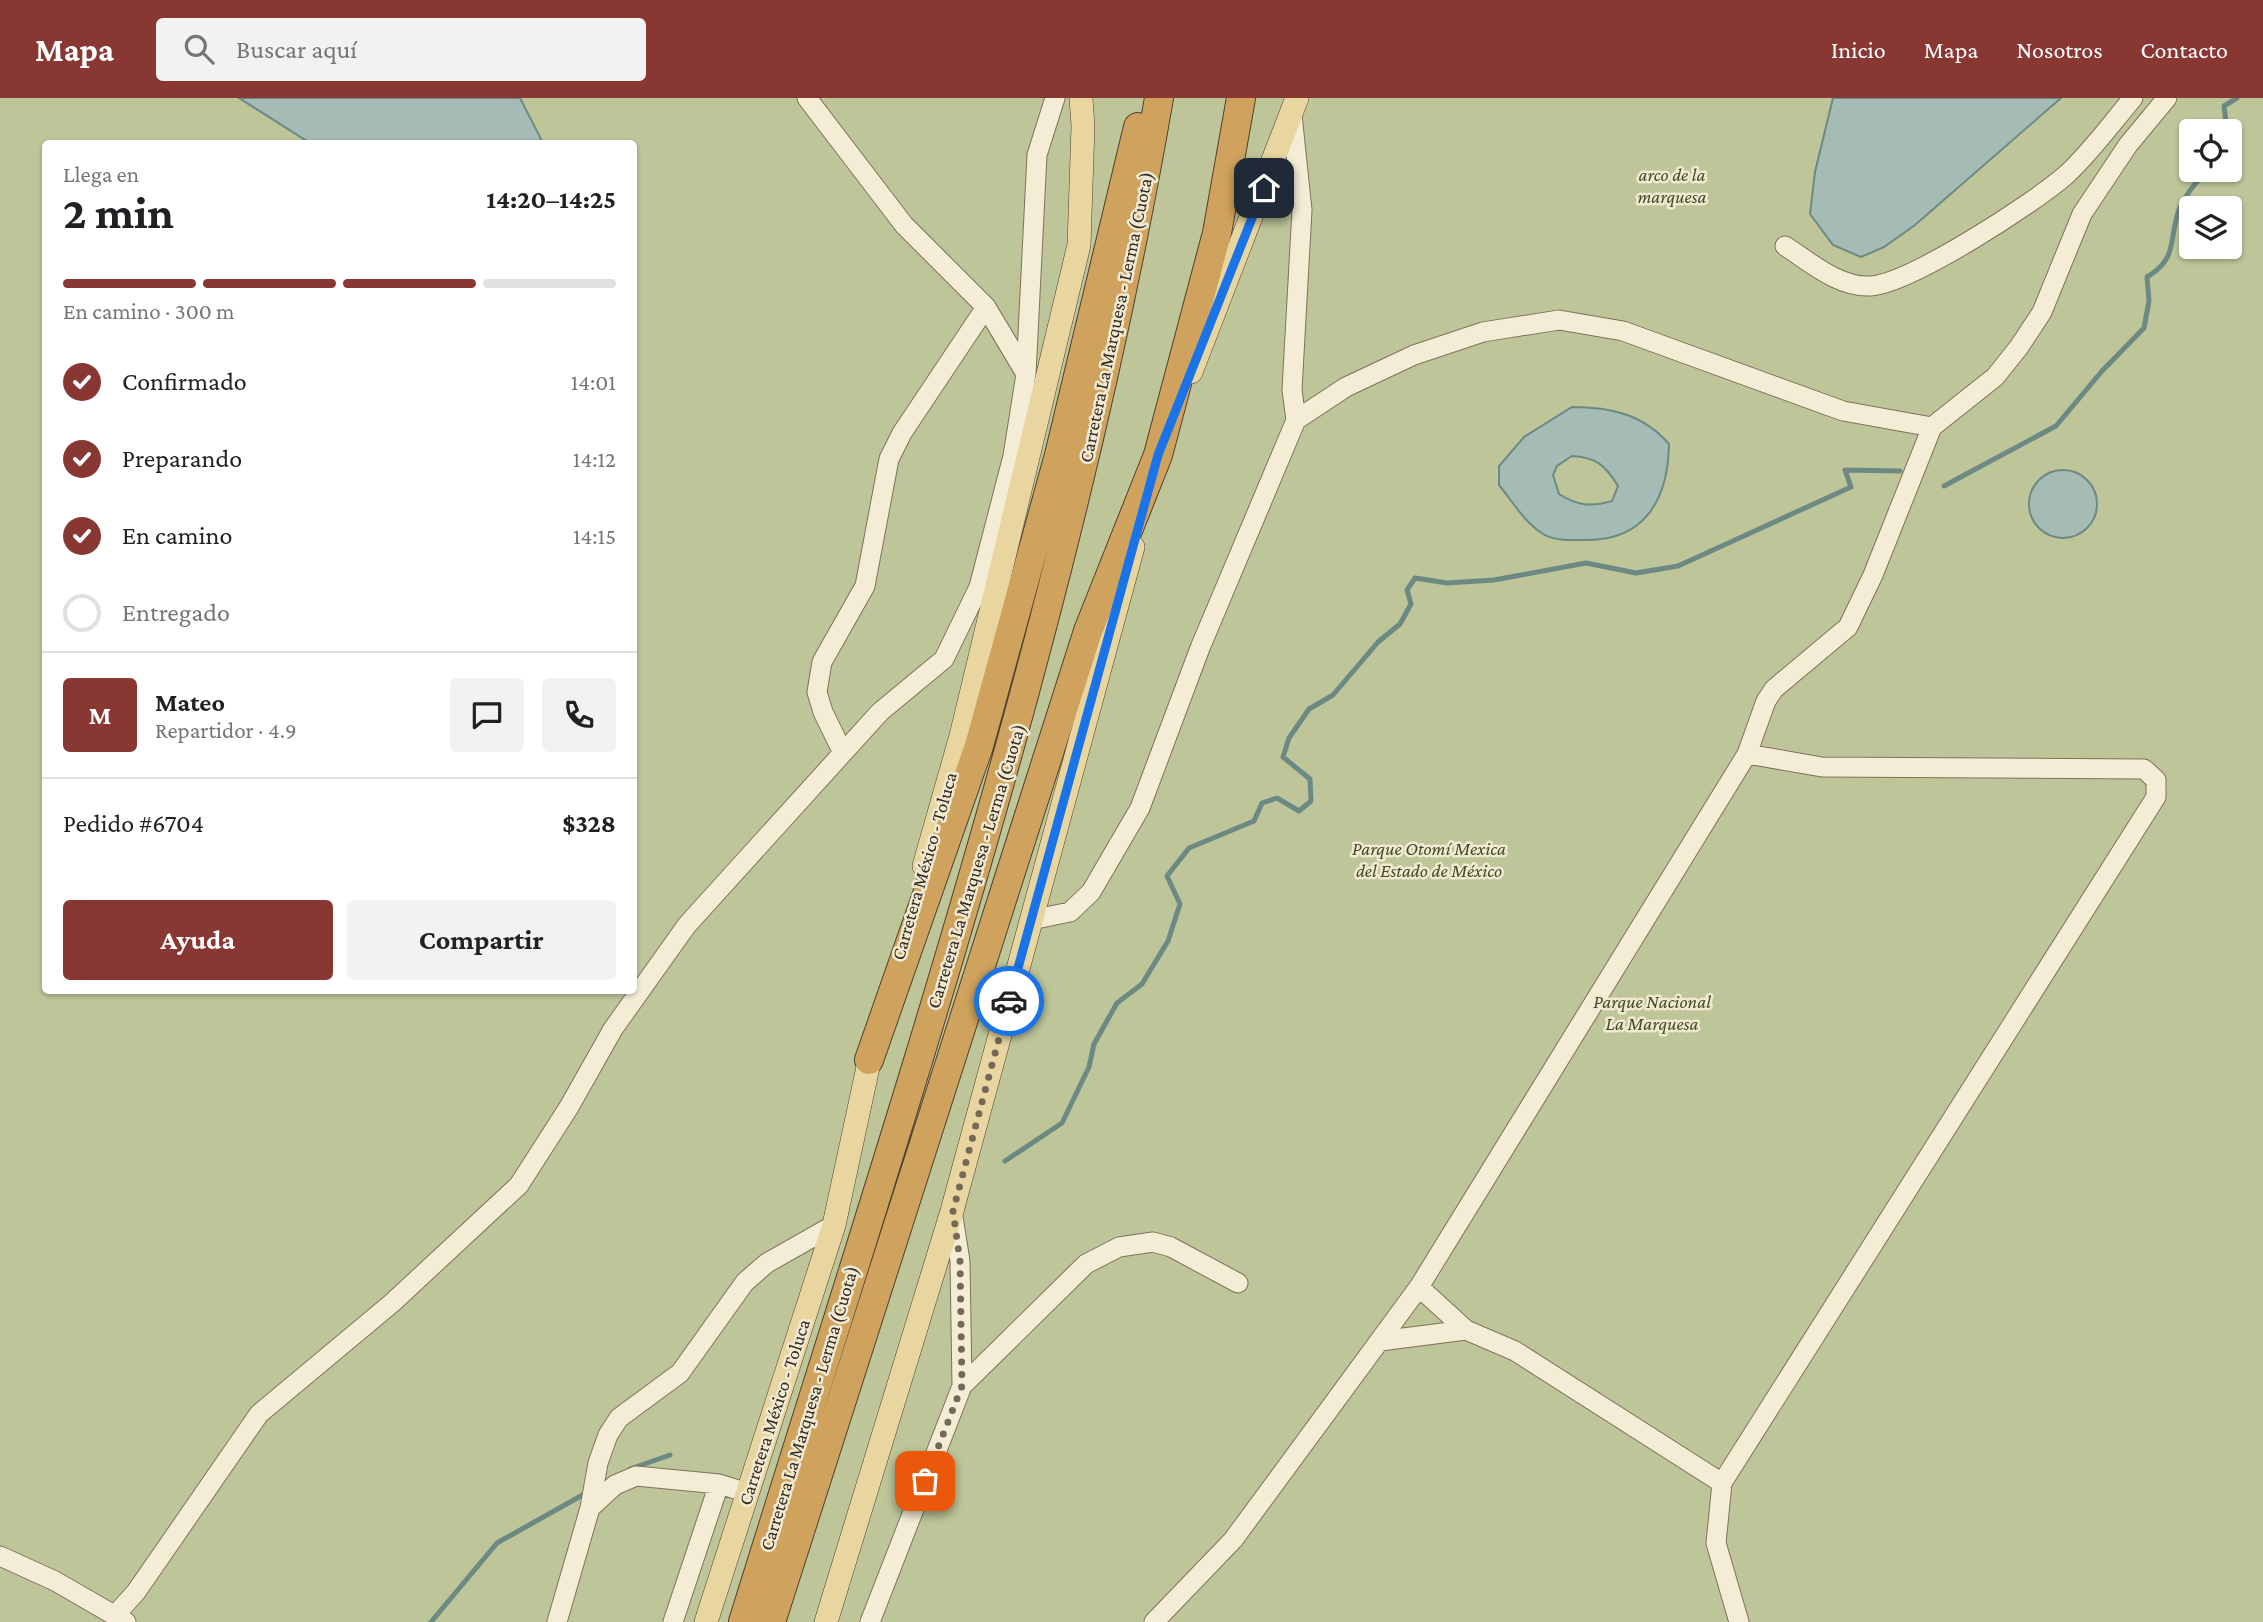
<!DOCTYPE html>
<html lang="es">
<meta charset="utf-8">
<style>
body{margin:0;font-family:"Crimson Pro",serif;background:#f2f2f2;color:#202124;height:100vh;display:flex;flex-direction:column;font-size:26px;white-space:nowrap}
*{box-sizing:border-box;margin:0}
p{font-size:23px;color:#757577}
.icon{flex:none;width:38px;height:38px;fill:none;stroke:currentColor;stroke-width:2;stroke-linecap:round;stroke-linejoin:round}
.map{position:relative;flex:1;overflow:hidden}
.drawer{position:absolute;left:42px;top:42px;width:595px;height:854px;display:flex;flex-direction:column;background:#fff;border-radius:7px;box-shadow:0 2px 5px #0004}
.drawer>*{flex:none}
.controls{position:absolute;left:2179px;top:21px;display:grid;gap:14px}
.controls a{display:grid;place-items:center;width:63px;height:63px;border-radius:7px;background:#fff;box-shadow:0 2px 5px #0004;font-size:35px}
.pin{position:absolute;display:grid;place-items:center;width:60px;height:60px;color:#fff;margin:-30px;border-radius:14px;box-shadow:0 4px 10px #0006}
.courier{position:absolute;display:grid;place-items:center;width:70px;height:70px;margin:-35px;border:5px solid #1a73e8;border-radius:50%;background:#fff;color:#222;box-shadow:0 2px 9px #0007}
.headline em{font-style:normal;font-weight:700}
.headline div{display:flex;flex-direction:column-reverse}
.headline{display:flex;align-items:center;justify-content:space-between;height:119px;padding:0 21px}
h1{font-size:46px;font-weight:700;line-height:52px}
.bar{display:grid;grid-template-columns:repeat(4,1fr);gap:10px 7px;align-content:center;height:84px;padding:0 21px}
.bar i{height:9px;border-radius:5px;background:#e0e0e0}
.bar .current{background:#893733}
.bar p{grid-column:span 4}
.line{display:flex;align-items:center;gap:18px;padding:0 21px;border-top:2px solid #e0e0e0}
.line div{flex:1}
.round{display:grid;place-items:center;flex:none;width:74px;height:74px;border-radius:7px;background:#f2f2f2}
ol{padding:0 21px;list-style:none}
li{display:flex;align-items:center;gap:21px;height:77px}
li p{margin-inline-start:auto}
li .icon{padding:7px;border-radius:50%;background:#893733;color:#fff;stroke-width:4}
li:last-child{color:#757577}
li i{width:38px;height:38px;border:4px solid #e0e0e0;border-radius:50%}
.action{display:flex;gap:14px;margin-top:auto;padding:14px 21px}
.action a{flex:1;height:80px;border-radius:7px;background:#893733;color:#fff;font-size:28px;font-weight:700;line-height:80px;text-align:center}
.action a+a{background:#f2f2f2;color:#202124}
header{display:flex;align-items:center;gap:42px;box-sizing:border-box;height:98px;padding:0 35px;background:#893733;color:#fff}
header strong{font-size:33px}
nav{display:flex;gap:38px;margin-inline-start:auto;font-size:24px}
.search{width:490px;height:63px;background:#f2f2f2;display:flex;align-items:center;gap:18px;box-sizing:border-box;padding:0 24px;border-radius:7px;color:#757577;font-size:26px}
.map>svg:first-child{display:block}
.green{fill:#bdc599;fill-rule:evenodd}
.water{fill:#a5bcb6;stroke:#6d8983;stroke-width:2;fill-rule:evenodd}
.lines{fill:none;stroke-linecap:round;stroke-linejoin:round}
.stream{stroke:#6d8983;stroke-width:5}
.minor-casing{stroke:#81715c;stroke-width:21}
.major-casing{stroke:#4f4030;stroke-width:24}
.highway-casing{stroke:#4f4030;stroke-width:30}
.minor{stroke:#f4edd6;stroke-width:19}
.major{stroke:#e8d59f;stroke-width:23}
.highway{stroke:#cfa35d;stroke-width:28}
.done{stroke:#726958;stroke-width:7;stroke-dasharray:0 12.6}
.route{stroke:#1a73e8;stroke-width:9}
.labels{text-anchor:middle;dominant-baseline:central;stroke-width:5;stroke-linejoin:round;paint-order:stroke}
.park-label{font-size:19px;font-style:italic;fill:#414c27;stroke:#f1e9d2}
.street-label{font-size:19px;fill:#32291f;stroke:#f1e9d2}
</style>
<header>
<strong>Mapa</strong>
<div class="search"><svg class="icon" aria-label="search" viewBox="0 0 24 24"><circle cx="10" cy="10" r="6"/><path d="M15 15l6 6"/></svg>Buscar aquí</div>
<nav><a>Inicio</a><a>Mapa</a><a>Nosotros</a><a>Contacto</a></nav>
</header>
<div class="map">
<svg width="2263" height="1524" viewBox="0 0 2263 1524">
<rect width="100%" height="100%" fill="#e8dfc3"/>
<!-- green -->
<path class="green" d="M0,0H2263V1524H0ZM2191,33H2230V72H2191ZM46,46H634V892H46ZM2191,110H2230V149H2191Z"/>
<!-- water -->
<path class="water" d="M239,0H520L543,45H310Z
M1833,0H2061L1915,127L1884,149L1861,159L1833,147L1810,116L1815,74Z
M1572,309C1610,309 1643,316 1669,346C1668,400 1646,443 1585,442C1572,442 1554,443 1543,436C1525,425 1512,403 1499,387V368L1524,339ZM1572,358C1596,359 1606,368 1618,388L1612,403C1591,409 1578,408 1559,396L1553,377L1557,368Z
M2029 406a34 34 0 1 1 68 0a34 34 0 1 1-68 0Z"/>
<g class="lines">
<!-- stream -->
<path class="stream" d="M2227,33L2224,8L2237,0
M1944,388L2056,328L2102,273L2144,230L2149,203L2147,179C2181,159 2167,137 2181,107C2187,95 2199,80 2209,72
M1005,1063L1062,1025L1089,969L1094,946L1117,905L1142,886L1168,843L1180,806L1167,778L1189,750L1254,723L1262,705L1277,700L1299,713L1311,703L1310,681L1283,659L1289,640L1309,611L1333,597L1378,544L1400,526L1411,506L1407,492L1415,480L1447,485L1494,482L1586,465L1636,475L1678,468L1851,389L1845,372L1900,373
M630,1371L670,1357
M431,1524L497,1445L588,1394"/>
<defs>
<path id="minor" d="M1785,148C1810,164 1839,190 1871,188C1911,185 2034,105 2066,77C2091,54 2111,26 2133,0
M1026,276L1037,57L1055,0
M1296,322L1346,289L1414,257L1483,234L1559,222L1623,233L1843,313L1932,329
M843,655L823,614L817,594L822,564L865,488L889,361L902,335L986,209
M1031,822L1070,814L1091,794L1140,710L1200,550L1296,322L1292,292L1302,112L1292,17
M1419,1189L1466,1232L1515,1253L1722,1385
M1380,1243L1466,1232
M962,1288L1086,1166L1119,1149L1153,1144L1171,1149L1238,1185
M590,1410L598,1365L608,1337L619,1320L680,1275L745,1184L767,1165L834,1127
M0,1458L55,1483L126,1524
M116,1516L136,1494L259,1316L392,1205L519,1087L569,1009L613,931L687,827L880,614L944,561L979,489L1013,358L1026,276L986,209L904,127L807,0
M557,1524L590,1410L615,1387L636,1378L719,1386L748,1395
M673,1524L719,1386
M870,1524L962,1288L960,1163L952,1113
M1154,1524L1233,1442L1419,1189L1747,656L1766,603L1774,591L1848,529L1873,477L1932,329L1995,279L2019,249L2042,214L2082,116L2128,47L2167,0
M1739,1524L1716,1445L1722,1385L2156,699V682L2144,671L1822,669L1747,656"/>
<path id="major" d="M1191,274L1297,0
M924,768L961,638L1079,147L1083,28L1081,0
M706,1524L834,1127L873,946
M826,1524L952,1113L1133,449"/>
<path id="highway" d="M869,962L979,648L1059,357L1138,29
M743,1524C899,1021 1069,521 1159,0
M771,1524L1088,533L1158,357L1217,135L1241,0"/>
</defs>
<!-- minor casing -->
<use href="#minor" class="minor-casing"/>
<!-- major casing -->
<use href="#major" class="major-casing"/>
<!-- highway casing -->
<use href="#highway" class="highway-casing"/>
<!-- minor -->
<use href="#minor" class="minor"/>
<!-- major -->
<use href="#major" class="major"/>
<!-- highway -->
<use href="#highway" class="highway"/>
</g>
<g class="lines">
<!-- done -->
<path class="done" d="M925,1383L962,1288L960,1163L953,1113L1009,903"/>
<!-- route -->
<path class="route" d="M1009,903L1158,357L1264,90"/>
</g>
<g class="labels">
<!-- park labels -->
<g class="park-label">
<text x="1672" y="76">arco de la<tspan x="1672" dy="22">marquesa</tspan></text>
<text x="1429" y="750">Parque Otomí Mexica<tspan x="1429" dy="22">del Estado de México</tspan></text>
<text x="1652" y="903">Parque Nacional<tspan x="1652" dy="22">La Marquesa</tspan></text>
</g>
<!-- street labels -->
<g class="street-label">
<text transform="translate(1116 219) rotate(-78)">Carretera La Marquesa - Lerma (Cuota)</text>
<text transform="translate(924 768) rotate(-74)">Carretera México - Toluca</text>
<text transform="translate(976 768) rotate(-73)">Carretera La Marquesa - Lerma (Cuota)</text>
<text transform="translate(809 1310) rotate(-73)">Carretera La Marquesa - Lerma (Cuota)</text>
<text transform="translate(774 1314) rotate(-72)">Carretera México - Toluca</text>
</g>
</g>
</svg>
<div class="controls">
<a><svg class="icon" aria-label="locate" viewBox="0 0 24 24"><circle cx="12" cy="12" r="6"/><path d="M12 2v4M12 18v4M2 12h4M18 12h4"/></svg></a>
<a><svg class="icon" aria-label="layers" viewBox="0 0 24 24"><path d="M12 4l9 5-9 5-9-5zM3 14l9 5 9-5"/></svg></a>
</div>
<div class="pin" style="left:925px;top:1383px;background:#ea580c"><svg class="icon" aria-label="bag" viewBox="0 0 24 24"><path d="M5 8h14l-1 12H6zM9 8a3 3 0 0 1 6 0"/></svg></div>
<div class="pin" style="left:1264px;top:90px;background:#1f2937"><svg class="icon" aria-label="home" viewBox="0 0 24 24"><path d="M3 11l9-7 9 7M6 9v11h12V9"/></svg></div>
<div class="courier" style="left:1009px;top:903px"><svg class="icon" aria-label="car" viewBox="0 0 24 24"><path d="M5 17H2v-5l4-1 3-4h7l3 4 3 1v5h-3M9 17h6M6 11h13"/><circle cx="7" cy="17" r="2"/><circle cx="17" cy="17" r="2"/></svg></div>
<section class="drawer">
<div class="headline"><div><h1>2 min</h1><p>Llega en</p></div><em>14:20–14:25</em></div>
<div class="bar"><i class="current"></i><i class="current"></i><i class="current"></i><i></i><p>En camino · 300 m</p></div>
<ol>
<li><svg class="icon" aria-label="check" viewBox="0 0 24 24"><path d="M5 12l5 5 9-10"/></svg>Confirmado<p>14:01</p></li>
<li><svg class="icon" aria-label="check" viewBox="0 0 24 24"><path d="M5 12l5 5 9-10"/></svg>Preparando<p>14:12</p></li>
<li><svg class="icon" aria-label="check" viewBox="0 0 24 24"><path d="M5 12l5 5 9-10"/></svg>En camino<p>14:15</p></li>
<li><i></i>Entregado</li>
</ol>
<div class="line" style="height:126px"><b class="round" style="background:#893733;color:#fff">M</b><div><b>Mateo</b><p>Repartidor · 4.9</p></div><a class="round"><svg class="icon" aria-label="chat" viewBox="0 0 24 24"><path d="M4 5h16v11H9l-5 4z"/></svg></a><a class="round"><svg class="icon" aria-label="phone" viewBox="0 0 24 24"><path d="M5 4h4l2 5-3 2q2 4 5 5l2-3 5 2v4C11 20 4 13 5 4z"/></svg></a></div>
<div class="line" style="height:91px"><div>Pedido #6704</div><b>$328</b></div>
<div class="action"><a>Ayuda</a><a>Compartir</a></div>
</section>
</div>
